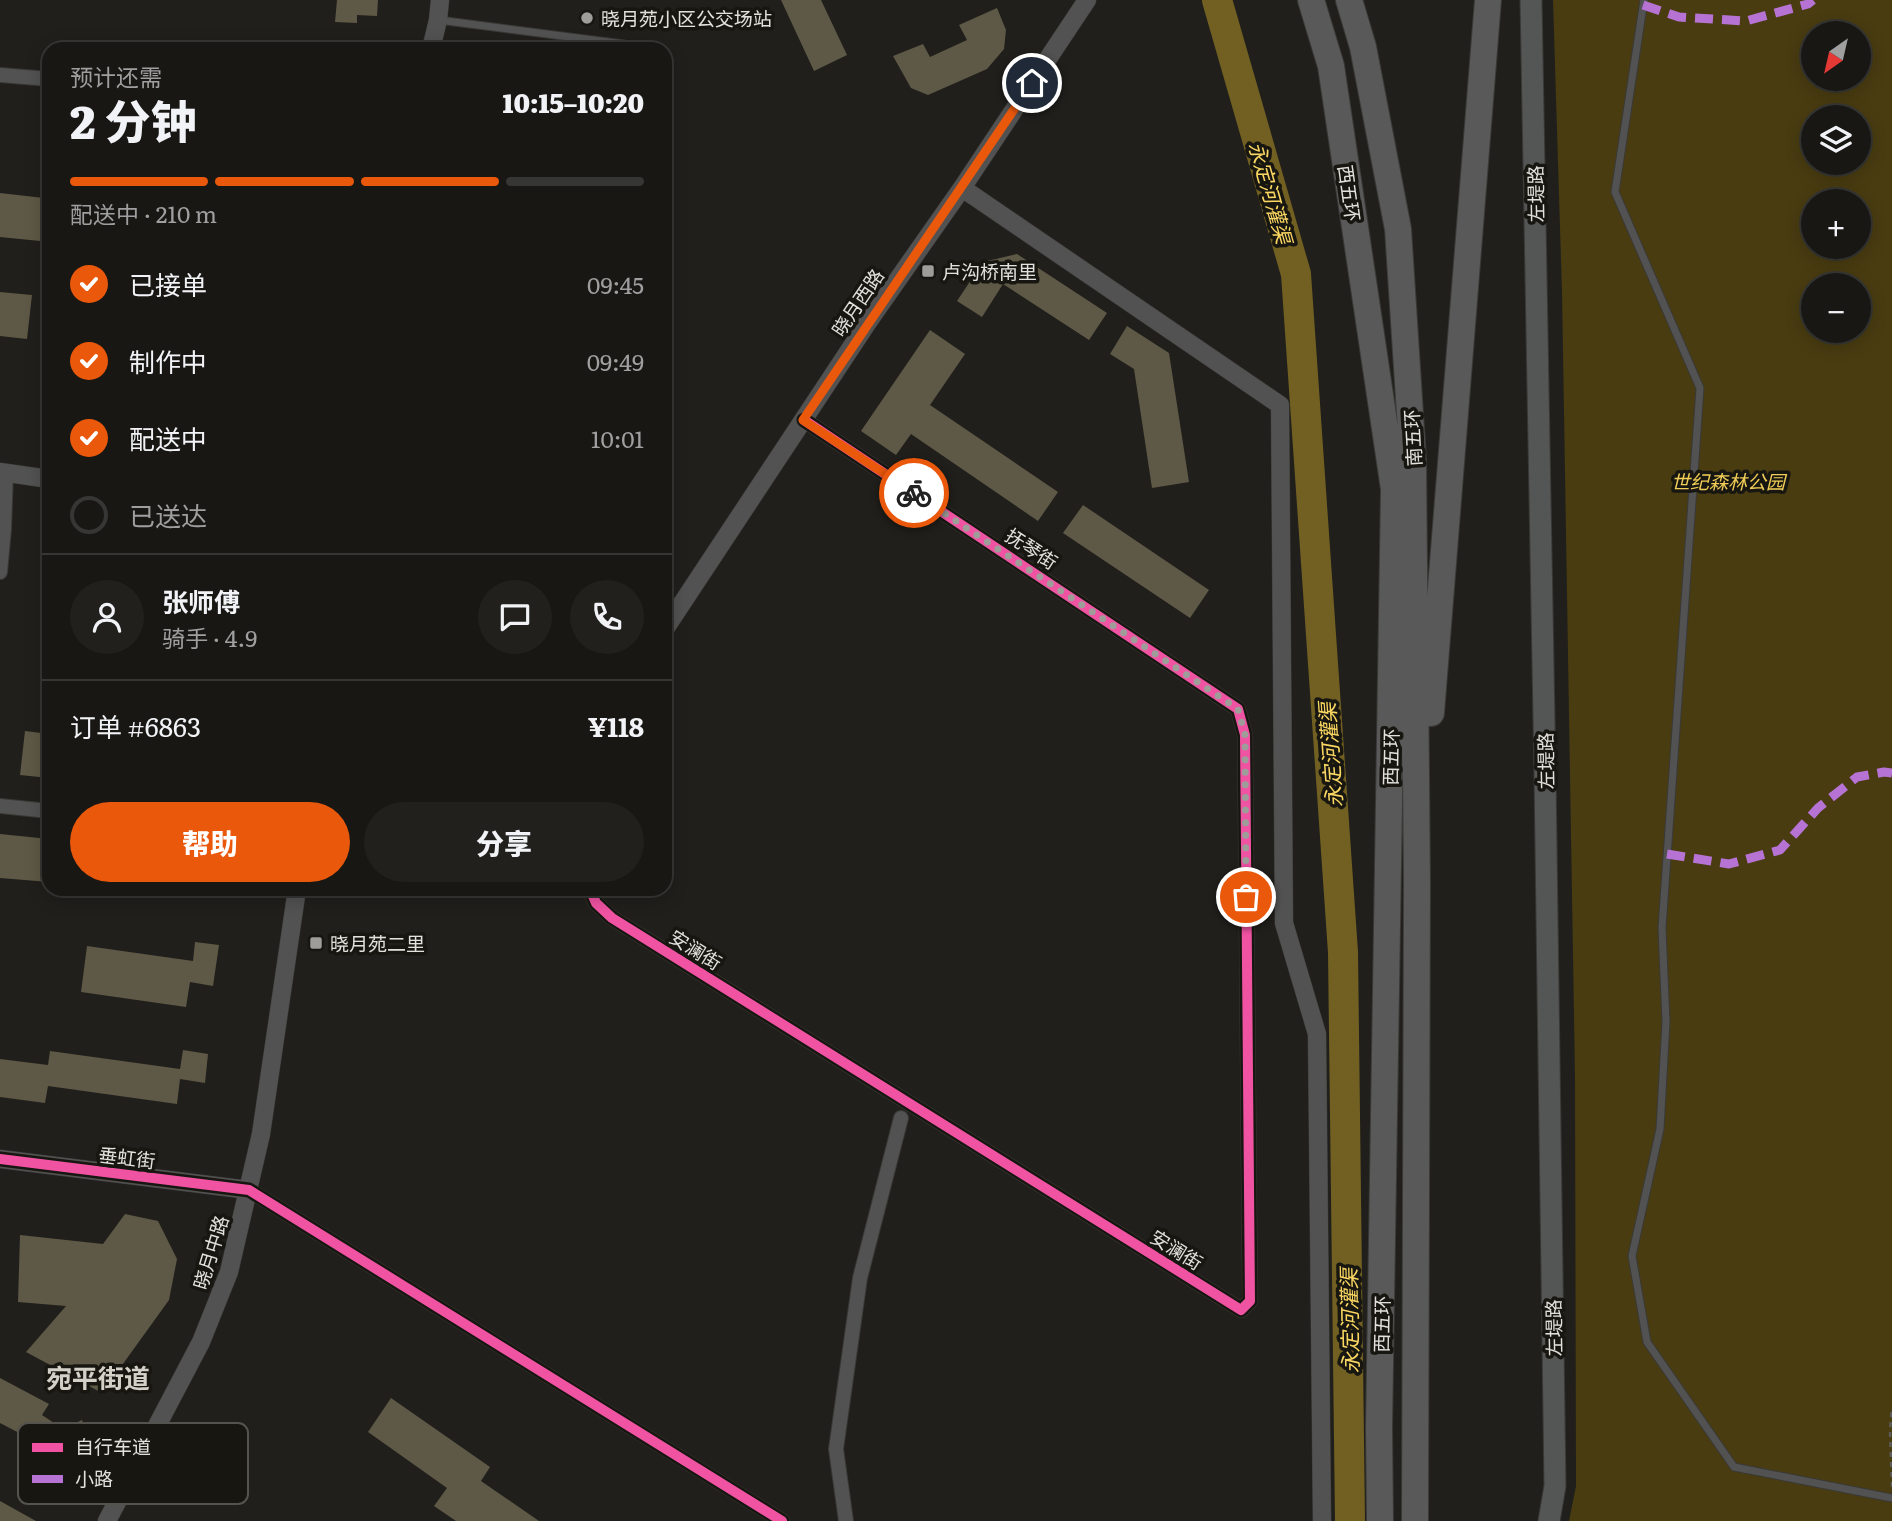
<!DOCTYPE html>
<html lang="zh">
<meta charset="utf-8">
<style>
body{margin:0;font-family:Literata,"Noto Sans SC",serif;background:#21201d;color:#f1f3f6;height:100vh;display:flex;flex-direction:column;font-size:26px;white-space:nowrap}
*{box-sizing:border-box;margin:0}
p{font-size:23px;color:#9f9fa0}
.icon{flex:none;width:38px;height:38px;fill:none;stroke:currentColor;stroke-width:2;stroke-linecap:round;stroke-linejoin:round}
.map{position:relative;flex:1;overflow:hidden}
.details{position:absolute;left:42px;top:42px;width:630px;height:854px;display:flex;flex-direction:column;background:#181714;border-radius:21px;box-shadow:0 4px 18px #0003,0 0 0 2px #363634}
.details>*{flex:none}
.needle{width:46px;rotate:214deg}
.controls{position:absolute;left:1801px;top:21px;display:grid;gap:14px}
.controls a{display:grid;place-items:center;width:70px;height:70px;border-radius:50%;background:#181714;box-shadow:0 4px 18px #0003,0 0 0 2px #363634;font-size:35px}
.pin{position:absolute;display:grid;place-items:center;width:60px;height:60px;color:#fff;margin:-30px;border:4px solid #fff;border-radius:50%;box-shadow:0 2px 7px #0007}
.courier{position:absolute;display:grid;place-items:center;width:70px;height:70px;margin:-35px;border:5px solid #ea580c;border-radius:50%;background:#fff;color:#222;box-shadow:0 2px 9px #0007}
.head em{font-style:normal;font-weight:800}
.head div{display:flex;flex-direction:column-reverse}
.head{display:flex;align-items:center;justify-content:space-between;height:119px;padding:0 28px}
h1{font-size:46px;font-weight:800;line-height:52px}
.bar{display:grid;grid-template-columns:repeat(4,1fr);gap:10px 7px;align-content:center;height:84px;padding:0 28px}
.bar i{height:9px;border-radius:5px;background:#363634}
.bar .on{background:#ea580c}
.bar p{grid-column:span 4}
.line{display:flex;align-items:center;gap:18px;padding:0 28px;border-top:2px solid #363634}
.line div{flex:1}
.round{display:grid;place-items:center;flex:none;width:74px;height:74px;border-radius:37px;background:#21201d}
ol{padding:0 28px;list-style:none}
li{display:flex;align-items:center;gap:21px;height:77px}
li p{margin-inline-start:auto}
li .icon{padding:7px;border-radius:50%;background:#ea580c;color:#fff;stroke-width:4}
li:last-child{color:#9f9fa0}
li i{width:38px;height:38px;border:4px solid #363634;border-radius:50%}
.primary-button{display:flex;gap:14px;margin-top:auto;padding:14px 28px}
.primary-button a{flex:1;height:80px;border-radius:42px;background:#ea580c;color:#fff;font-size:28px;font-weight:800;line-height:80px;text-align:center}
.primary-button a+a{background:#21201d;color:#f1f3f6}
.map>svg:first-child{display:block}
.green{fill:#493c11;fill-rule:evenodd}
.lines{fill:none;stroke-linecap:round;stroke-linejoin:round}
.river{stroke:#716022;stroke-width:30}
.building{fill:#5e5946}
.service-casing{stroke:#3a3937;stroke-width:9}
.minor-casing{stroke:#3a3937;stroke-width:16}
.tertiary-casing{stroke:#3a3937;stroke-width:19}
.secondary-casing{stroke:#3a3937;stroke-width:23}
.motorway-casing{stroke:#3a3937;stroke-width:28}
.path{stroke:#5c5b5b;stroke-width:2.5;stroke-dasharray:5 5;stroke-linecap:butt}
.service{stroke:#525252;stroke-width:7}
.minor{stroke:#525252;stroke-width:14}
.tertiary{stroke:#525252;stroke-width:18}
.secondary{stroke:#545555;stroke-width:21}
.motorway{stroke:#585958;stroke-width:26}
.quiet{stroke:#b673d3;stroke-width:9;stroke-dasharray:18 9;stroke-linecap:butt}
.cycleway-casing{stroke:#181610;stroke-width:15}
.cycleway{stroke:#f153a3;stroke-width:10}
.done{stroke:#9e9d99;stroke-width:7;stroke-dasharray:0 12.6}
.route{stroke:#ea580c;stroke-width:9}
.poi-dot{fill:#9e9d99;stroke:#181610;stroke-width:2.5}
.labels{text-anchor:middle;dominant-baseline:central;stroke-width:7;stroke-linejoin:round;paint-order:stroke}
.poi-label{font-size:19px;fill:#e2e1dd;stroke:#181610;text-anchor:start}
.street-label{font-size:19px;fill:#e2e1dd;stroke:#181610}
.park-label{font-size:19px;font-style:italic;fill:#f0cd57;stroke:#181610}
.water-label{font-size:21px;font-style:italic;fill:#fad762;stroke:#181610}
.district-label{font-size:26px;font-weight:bold;fill:#d2d0c7;stroke:#181610}
.key{fill:#181610;stroke:#55534e;stroke-width:2}
.key-label{font-size:19px;fill:#e2e1dd}
</style>
<div class="map">
<svg width="1892" height="1521" viewBox="0 0 1892 1521">
<rect width="100%" height="100%" fill="#201f1b"/>
<!-- green -->
<path class="green" d="M1553,0H1892V1521H1569L1576,1486L1575,1076L1562,292ZM1813,33H1858V79H1813ZM1813,117H1858V163H1813ZM1813,201H1858V247H1813ZM1813,285H1858V331H1813Z"/>
<g class="lines">
<!-- river -->
<path class="river" d="M1217,0L1296,274L1343,952L1350,1521"/>
</g>
<!-- building -->
<path class="building" d="M337,0H378L377,16L357,15V23L335,22Z
M781,0H821L847,55L814,71Z
M997,8L1006,30L1004,49L987,69L928,95L911,88L893,56L923,44L930,57L967,40L959,25Z
M0,193L44,198L40,241L0,237Z
M1017,254L1107,313L1089,340L1003,284L982,317L957,301L983,262Z
M0,292L32,295L27,339L0,336Z
M1127,326L1169,353L1189,482L1152,488L1134,369L1110,354Z
M930,330L965,354L930,405L1058,492L1038,521L911,434L896,455L861,431Z
M1083,505L1209,590L1190,618L1063,533Z
M47,579H49V607L43,606Z
M25,731L49,734V778L20,775Z
M0,834L49,839V882L0,878Z
M145,889H227L226,898L145,891Z
M195,942L219,945L213,986L190,982L186,1007L81,992L87,946L193,961Z
M183,1050L208,1054L205,1083L180,1079L177,1104L48,1086L45,1103L0,1097V1059L48,1065L50,1051L180,1069Z
M125,1214L158,1221L177,1259L169,1300L102,1393L26,1352L66,1306L18,1302L20,1235L103,1244Z
M0,1378L49,1404L42,1415L63,1429L82,1420L92,1456L72,1458L57,1481L38,1469L46,1447L0,1423Z
M391,1398L490,1467L481,1481L539,1521H456L434,1506L447,1488L368,1432Z
M0,1501L36,1521H0Z"/>
<g class="lines">
<defs>
<path id="service" d="M1644,0L1615,192L1700,388L1662,928L1666,1022L1660,1129L1632,1256L1647,1342L1734,1467L1892,1498
M439,20L624,44"/>
<path id="minor" d="M0,75L49,79
M0,572L4,529L6,472
M0,806L49,811
M590,889L596,903L612,918L1241,1310L1250,1301L1245,735L1238,709L804,420
M249,1190L782,1521
M846,1521L836,1449L860,1278L901,1118"/>
<path id="tertiary" d="M431,49L438,20L440,0
M962,188L1280,405L1284,923L1317,1034L1322,1521
M0,472L49,479
M665,629L868,322L962,188L1087,0
M0,1159L249,1190
M107,1521L201,1342L229,1272L261,1134L297,889"/>
<path id="secondary" d="M1531,0L1545,775L1555,1486L1549,1521"/>
<path id="motorway" d="M1311,0L1331,66L1394,489L1379,1428L1380,1521
M1349,0L1363,47L1398,229L1413,460L1417,882L1415,1521
M1431,713L1488,0"/>
</defs>
<!-- service casing -->
<use href="#service" class="service-casing"/>
<!-- minor casing -->
<use href="#minor" class="minor-casing"/>
<!-- tertiary casing -->
<use href="#tertiary" class="tertiary-casing"/>
<!-- secondary casing -->
<use href="#secondary" class="secondary-casing"/>
<!-- motorway casing -->
<use href="#motorway" class="motorway-casing"/>
<!-- path -->
<path class="path" d="M1892,1487L1890,1431L1892,1407"/>
<!-- service -->
<use href="#service" class="service"/>
<!-- minor -->
<use href="#minor" class="minor"/>
<!-- tertiary -->
<use href="#tertiary" class="tertiary"/>
<!-- secondary -->
<use href="#secondary" class="secondary"/>
<!-- motorway -->
<use href="#motorway" class="motorway"/>
<!-- quiet -->
<path class="quiet" d="M1643,5L1679,17L1746,21L1808,4L1813,0
M1667,854L1729,864L1780,850L1818,808L1857,777L1884,772L1892,773"/>
<defs>
<path id="cycleway" d="M590,889L596,903L612,918L1241,1310L1250,1301L1245,735L1238,709L804,420
M0,1159L249,1190L782,1521"/>
</defs>
<!-- cycleway casing -->
<use href="#cycleway" class="cycleway-casing"/>
<!-- cycleway -->
<use href="#cycleway" class="cycleway"/>
</g>
<g class="lines">
<!-- done -->
<path class="done" d="M914,493L1238,709L1245,735L1246,897"/>
<!-- route -->
<path class="route" d="M914,493L803,420L1032,83"/>
</g>
<!-- markers -->
<g class="poi-dot">
<circle cx="587" cy="18" r="7"/>
<rect x="921" y="264" width="14" height="14" rx="3.5"/>
<rect x="309" y="936" width="14" height="14" rx="3.5"/>
</g>
<g class="labels">
<!-- poi labels -->
<g class="poi-label">
<text x="601" y="18">晓月苑小区公交场站</text>
<text x="942" y="271">卢沟桥南里</text>
<text x="330" y="943">晓月苑二里</text>
</g>
<!-- street labels -->
<g class="street-label">
<text transform="translate(1350 193) rotate(82)">西五环</text>
<text transform="translate(1535 194) rotate(-91)">左堤路</text>
<text transform="translate(857 302) rotate(-56)">晓月西路</text>
<text transform="translate(1412 438) rotate(-93)">南五环</text>
<text transform="translate(1032 548) rotate(33)">抚琴街</text>
<text transform="translate(1390 757) rotate(-89)">西五环</text>
<text transform="translate(1545 761) rotate(-91)">左堤路</text>
<text transform="translate(696 949) rotate(32)">安澜街</text>
<text transform="translate(127 1157) rotate(7)">垂虹街</text>
<text transform="translate(1177 1249) rotate(32)">安澜街</text>
<text transform="translate(210 1252) rotate(-73)">晓月中路</text>
<text transform="translate(1381 1324) rotate(-89)">西五环</text>
<text transform="translate(1553 1328) rotate(-91)">左堤路</text>
</g>
<!-- park labels -->
<g class="park-label">
<text x="1728" y="481">世纪森林公园</text>
</g>
<!-- water labels -->
<g class="water-label">
<text transform="translate(1272 192) rotate(74)">永定河灌渠</text>
<text transform="translate(1329 755) rotate(-94)">永定河灌渠</text>
<text transform="translate(1348 1321) rotate(-91)">永定河灌渠</text>
</g>
<!-- district labels -->
<g class="district-label">
<text x="98" y="1376">宛平街道</text>
</g>
</g>
<!-- legend -->
<rect x="18" y="1423" width="230" height="81" rx="10" class="key"/>
<rect x="32" y="1443" width="31" height="9" fill="#f153a3"/>
<rect x="32" y="1475" width="31" height="8" fill="#b673d3"/>
<g class="key-label">
<text x="75" y="1454">自行车道</text>
<text x="75" y="1486">小路</text>
</g>
</svg>
<div class="controls">
<a><svg class="needle" viewBox="-14 -14 28 28"><path d="M0-13l5 13h-10z" fill="#e53935"/><path d="M0 13l5-13h-10z" fill="#9f9fa0"/></svg></a>
<a><svg class="icon" aria-label="layers" viewBox="0 0 24 24"><path d="M12 4l9 5-9 5-9-5zM3 14l9 5 9-5"/></svg></a>
<a>+</a>
<a>−</a>
</div>
<div class="pin" style="left:1246px;top:897px;background:#ea580c"><svg class="icon" aria-label="bag" viewBox="0 0 24 24"><path d="M5 8h14l-1 12H6zM9 8a3 3 0 0 1 6 0"/></svg></div>
<div class="pin" style="left:1032px;top:83px;background:#1f2937"><svg class="icon" aria-label="home" viewBox="0 0 24 24"><path d="M3 11l9-7 9 7M6 9v11h12V9"/></svg></div>
<div class="courier" style="left:914px;top:493px"><svg class="icon" aria-label="bike" viewBox="0 0 24 24"><circle cx="6" cy="16" r="4"/><circle cx="18" cy="16" r="4"/><path d="M6 16l4-8h5l3 8M10 8l3 8H6M13 5h3"/></svg></div>
<section class="details">
<div class="head"><div><h1>2 分钟</h1><p>预计还需</p></div><em>10:15–10:20</em></div>
<div class="bar"><i class="on"></i><i class="on"></i><i class="on"></i><i></i><p>配送中 · 210 m</p></div>
<ol>
<li><svg class="icon" aria-label="check" viewBox="0 0 24 24"><path d="M5 12l5 5 9-10"/></svg>已接单<p>09:45</p></li>
<li><svg class="icon" aria-label="check" viewBox="0 0 24 24"><path d="M5 12l5 5 9-10"/></svg>制作中<p>09:49</p></li>
<li><svg class="icon" aria-label="check" viewBox="0 0 24 24"><path d="M5 12l5 5 9-10"/></svg>配送中<p>10:01</p></li>
<li><i></i>已送达</li>
</ol>
<div class="line" style="height:126px"><a class="round"><svg class="icon" aria-label="person" viewBox="0 0 24 24"><circle cx="12" cy="8" r="4"/><path d="M4 21q1-7 8-7t8 7"/></svg></a><div><b>张师傅</b><p>骑手 · 4.9</p></div><a class="round"><svg class="icon" aria-label="chat" viewBox="0 0 24 24"><path d="M4 5h16v11H9l-5 4z"/></svg></a><a class="round"><svg class="icon" aria-label="phone" viewBox="0 0 24 24"><path d="M5 4h4l2 5-3 2q2 4 5 5l2-3 5 2v4C11 20 4 13 5 4z"/></svg></a></div>
<div class="line" style="height:91px"><div>订单 #6863</div><b>¥118</b></div>
<div class="primary-button"><a>帮助</a><a>分享</a></div>
</section>
</div>
